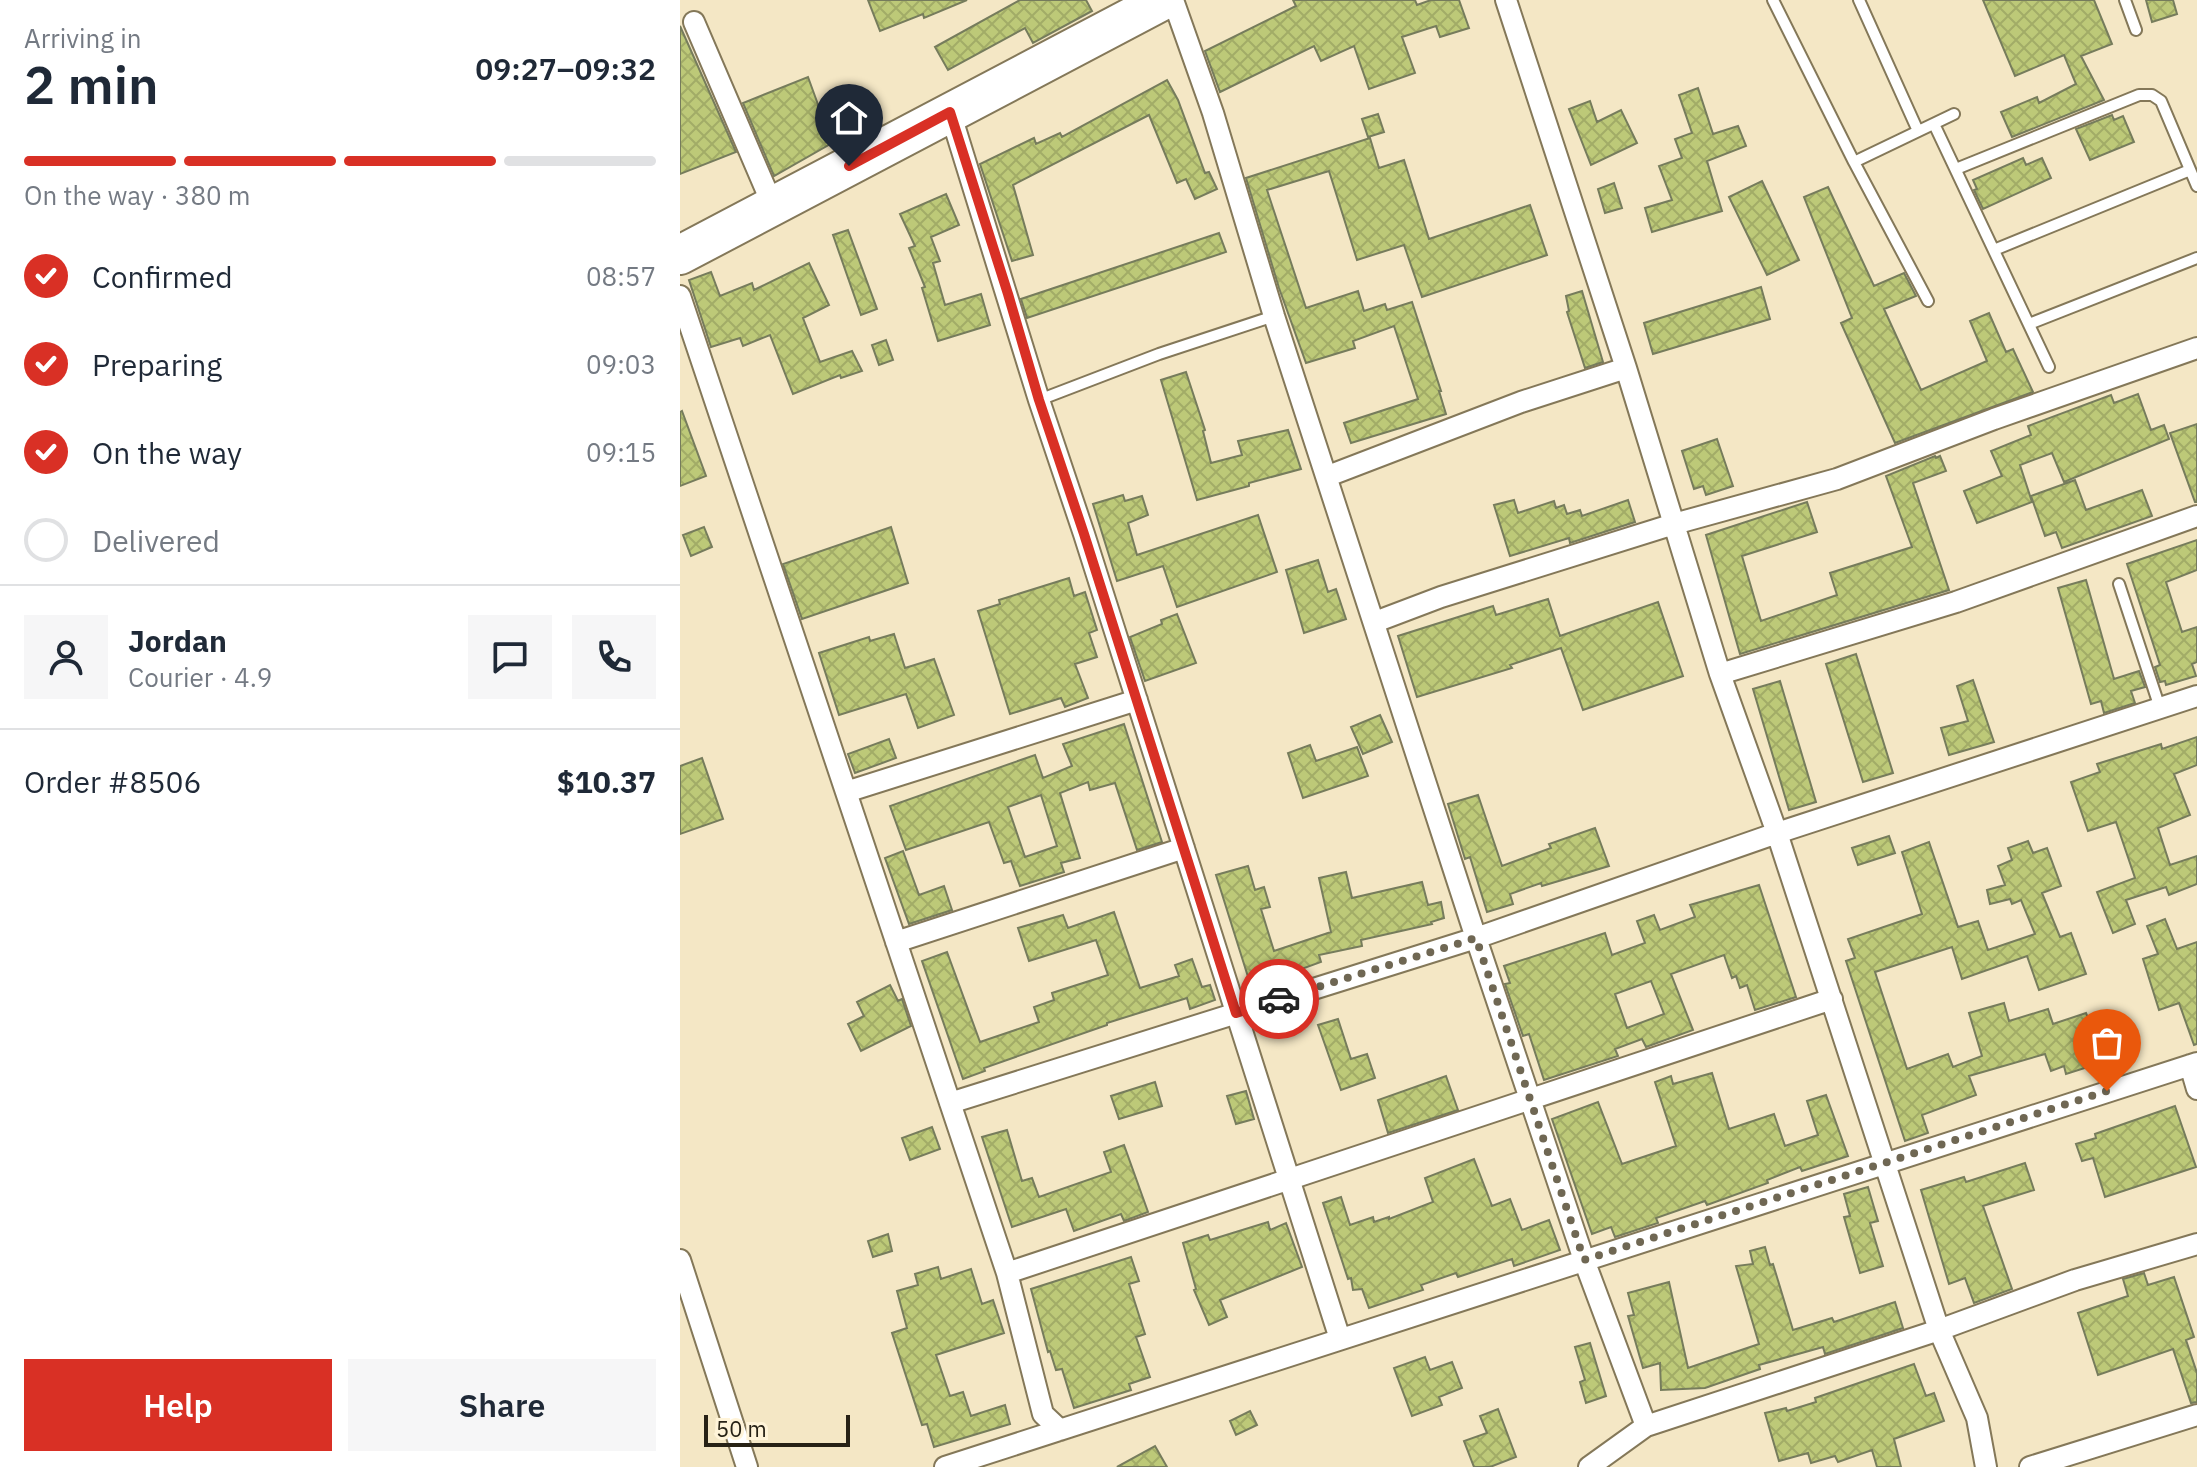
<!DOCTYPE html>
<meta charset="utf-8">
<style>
body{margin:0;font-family:"IBM Plex Sans",sans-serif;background:#f6f6f7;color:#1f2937;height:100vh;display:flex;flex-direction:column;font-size:30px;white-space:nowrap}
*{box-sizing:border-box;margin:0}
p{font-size:26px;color:#747a83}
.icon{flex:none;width:44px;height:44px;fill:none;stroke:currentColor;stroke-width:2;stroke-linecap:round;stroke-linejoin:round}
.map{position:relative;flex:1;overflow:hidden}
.sheet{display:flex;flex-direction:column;background:#fff;width:680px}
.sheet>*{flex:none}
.scale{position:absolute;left:24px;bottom:20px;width:146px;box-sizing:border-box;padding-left:8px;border:4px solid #272216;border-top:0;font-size:22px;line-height:28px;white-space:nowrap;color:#272216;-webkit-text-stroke:6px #fff4d9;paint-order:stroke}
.pin{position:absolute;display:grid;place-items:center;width:68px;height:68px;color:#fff;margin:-82px -34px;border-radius:50% 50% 50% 0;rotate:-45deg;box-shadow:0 0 8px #0007}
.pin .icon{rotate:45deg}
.courier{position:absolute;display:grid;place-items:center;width:80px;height:80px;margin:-40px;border:6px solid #d93025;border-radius:50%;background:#fff;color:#222;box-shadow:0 2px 10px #0007}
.head em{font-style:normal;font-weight:600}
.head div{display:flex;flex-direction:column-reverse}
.head{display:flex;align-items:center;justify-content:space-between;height:136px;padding:0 24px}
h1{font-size:52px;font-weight:600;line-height:60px}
.bar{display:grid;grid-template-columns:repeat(4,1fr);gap:12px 8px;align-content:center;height:96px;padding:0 24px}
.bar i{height:10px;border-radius:6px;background:#e0e1e3}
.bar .active{background:#d93025}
.bar p{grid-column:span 4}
.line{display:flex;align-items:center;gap:20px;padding:0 24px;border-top:2px solid #e0e1e3}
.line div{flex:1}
.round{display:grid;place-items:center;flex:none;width:84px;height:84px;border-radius:0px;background:#f6f6f7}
ol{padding:0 24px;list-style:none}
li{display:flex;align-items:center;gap:24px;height:88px}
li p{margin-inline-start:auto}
li .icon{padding:8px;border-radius:50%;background:#d93025;color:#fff;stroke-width:4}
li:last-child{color:#747a83}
li i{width:44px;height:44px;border:4px solid #e0e1e3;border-radius:50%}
.cta{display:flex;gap:16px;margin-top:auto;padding:16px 24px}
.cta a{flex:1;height:92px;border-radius:0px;background:#d93025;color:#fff;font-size:32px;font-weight:600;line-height:92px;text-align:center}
.cta a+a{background:#f6f6f7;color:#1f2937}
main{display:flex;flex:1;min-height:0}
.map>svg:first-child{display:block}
.building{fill:url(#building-cross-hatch);stroke:#767c5c;stroke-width:2;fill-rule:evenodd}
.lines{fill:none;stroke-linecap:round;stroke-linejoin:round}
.lane-casing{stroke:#847859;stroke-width:14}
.street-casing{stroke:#847859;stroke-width:24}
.highway-casing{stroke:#847859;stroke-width:42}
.lane{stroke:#fff;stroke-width:10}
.street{stroke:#fff;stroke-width:20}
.highway{stroke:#fff;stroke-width:38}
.done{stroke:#6f6753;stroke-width:8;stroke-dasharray:0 14.4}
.route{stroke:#d93025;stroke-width:10}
</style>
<main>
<section class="sheet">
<div class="head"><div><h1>2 min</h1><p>Arriving in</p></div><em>09:27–09:32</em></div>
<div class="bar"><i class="active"></i><i class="active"></i><i class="active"></i><i></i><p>On the way · 380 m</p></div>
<ol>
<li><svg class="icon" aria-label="check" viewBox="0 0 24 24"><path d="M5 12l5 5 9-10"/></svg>Confirmed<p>08:57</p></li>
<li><svg class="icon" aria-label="check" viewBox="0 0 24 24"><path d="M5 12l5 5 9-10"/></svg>Preparing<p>09:03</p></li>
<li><svg class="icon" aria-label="check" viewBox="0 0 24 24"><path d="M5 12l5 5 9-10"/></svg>On the way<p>09:15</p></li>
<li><i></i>Delivered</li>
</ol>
<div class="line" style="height:144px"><a class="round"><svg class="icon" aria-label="person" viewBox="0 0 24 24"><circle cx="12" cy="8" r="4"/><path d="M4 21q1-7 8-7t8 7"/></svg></a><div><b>Jordan</b><p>Courier · 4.9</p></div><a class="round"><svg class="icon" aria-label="chat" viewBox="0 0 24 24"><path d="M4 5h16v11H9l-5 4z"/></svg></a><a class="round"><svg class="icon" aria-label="phone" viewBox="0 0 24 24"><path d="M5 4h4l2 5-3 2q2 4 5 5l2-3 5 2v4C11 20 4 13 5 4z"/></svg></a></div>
<div class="line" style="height:104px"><div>Order #8506</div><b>$10.37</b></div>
<div class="cta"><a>Help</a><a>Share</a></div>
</section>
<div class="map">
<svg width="1517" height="1467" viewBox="0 0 1517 1467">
<defs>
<pattern id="building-cross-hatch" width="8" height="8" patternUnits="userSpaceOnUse" patternTransform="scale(2)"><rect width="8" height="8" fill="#bdc978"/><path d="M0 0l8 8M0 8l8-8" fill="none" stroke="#a2ac67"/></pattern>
</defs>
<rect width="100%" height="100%" fill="#f4e7c5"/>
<!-- building -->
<path class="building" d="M188,0H287L244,18L243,14L200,31Z
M340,0H406L412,11L353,43L345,28L268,70L255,47Z
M613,0H735L737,5L751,0H779L789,28L760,37L756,26L722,37L735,73L689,89L674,46L641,61L634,46L540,92L525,51L616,6Z
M1303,0H1414L1432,44L1401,56L1424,100L1332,137L1321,112L1357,97L1359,103L1396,84L1384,55L1335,76Z
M1466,0H1493L1497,14L1472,22Z
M0,26L56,152L0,174Z
M128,77L152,143L94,176L63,103Z
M487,80L498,100L525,173L529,172L537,189L515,199L506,179L497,183L469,115L333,185L353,255L332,261L300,164L354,138L356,144L380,133L382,137Z
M1018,88L1033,134L1058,126L1066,146L1027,161L1042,211L972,232L965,208L992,200L979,166L1002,158L995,139L1012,133L999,95Z
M910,101L917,122L941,110L957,143L911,165L889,109Z
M698,114L704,132L688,137L682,119Z
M1432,115L1434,120L1443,116L1454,142L1410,160L1396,129Z
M690,138L699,168L724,160L749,239L850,205L867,255L742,297L724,245L677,260L649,171L587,190L626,308L678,291L684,311L705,304L707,310L732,302L761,391H759L766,414L671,443L664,423L738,399L714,326L673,341L675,348L626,363L599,288L566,178Z
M1343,158L1346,165L1362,158L1371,178L1303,209L1294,190L1297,189L1293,180Z
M1082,181L1119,260L1087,275L1049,197Z
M934,183L942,208L925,213L918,189Z
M1148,187L1194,286L1224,273L1236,296L1204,309L1241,390L1307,361L1290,321L1309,313L1326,352L1333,349L1353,392L1215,443L1161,323L1172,318L1124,197Z
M266,194L279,225L251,237L260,261L253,263L265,305L301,294L310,325L258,341L242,288L245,287L229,248L235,246L220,214Z
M168,230L197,309L181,315L153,235Z
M539,233L546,252L347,318L341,299Z
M129,263L149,305L123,318L140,362L172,351L182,371L161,378L160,375L113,394L90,335L63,346L60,338L31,347L9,280L31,272L40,296L72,283L74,290Z
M1081,287L1090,319L973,354L964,323Z
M902,291L923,362L905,368L887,312L889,311L886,296Z
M206,340L213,360L199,365L192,345Z
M506,372L525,430L523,431L531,463L562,455L558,441L608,430L621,469L569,483V486L517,500L481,380Z
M1458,394L1471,430L1484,425L1489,439L1384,482L1372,453L1340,465L1352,502L1297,523L1284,491L1322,476L1311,451L1351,435L1348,426L1431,395L1434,403Z
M2,411L26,476L0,486V412Z
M1517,424V502H1515L1490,433Z
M1037,439L1053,486L1026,495L1023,486L1014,489L1002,451Z
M1255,456L1256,458L1260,456L1266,471L1233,483L1269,590L1060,654L1026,535L1127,502L1137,532L1062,556L1081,621L1157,595L1150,573L1232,547L1206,476Z
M1395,480L1406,510L1462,490L1472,516L1382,548L1376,532L1365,536L1351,496Z
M443,495L445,501L462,496L468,515L448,523L457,555L578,515L597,572L497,607L483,566L437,581L413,504Z
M834,500L838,513L874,501L876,508L884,505L887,514L900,510L902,516L948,500L955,522L890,543L889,538L830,556L814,505Z
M24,527L32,547L11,556L3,535Z
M211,527L228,583L122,619L103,564Z
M1517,540V570L1486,582L1502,632L1517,627V662L1512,664L1516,676L1486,685L1485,681L1480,682L1475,667L1480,665L1447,564Z
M638,560L648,592L656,589L666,619L624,633L606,570Z
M389,578L394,596L405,592L417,630L409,633L417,657L395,664L408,698L385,707L381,698L330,714L298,611L320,604L319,600Z
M1406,580L1434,679L1459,671L1465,687L1451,691L1455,703L1424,713L1421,701L1411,704L1378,588Z
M868,599L880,636L978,602L1003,676L903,710L881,648L830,665L832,668L737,697L718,636L813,606L816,615Z
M497,614L516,663L465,681L450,637L482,624L481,620Z
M214,634L225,668L254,659L274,715L238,728L226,694L159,715L139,653L189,637L190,641Z
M1176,654L1213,773L1183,782L1146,664Z
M1293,680L1314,742L1269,755L1261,728L1288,721L1277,686Z
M1100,681L1136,802L1109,810L1073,689Z
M700,715L712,742L683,754L671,727Z
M444,724L482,842L457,850L435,783L410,790L408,782L380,793L400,858L381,863L384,872L340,886L331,861L324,863L309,822L226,850L210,806L355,755L363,778L392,766L383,744ZM361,795L377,846L345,857L328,807Z
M1517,737V765L1494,774L1510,815L1478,828L1490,865L1517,856V884L1489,895L1486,887L1446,900L1455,924L1433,933L1417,892L1455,878L1436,822L1408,831L1391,782L1420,772L1417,764L1481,744L1482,749Z
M209,739L216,758L175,773L168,754Z
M630,745L636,761L677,747L688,776L623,798L608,753Z
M22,758L43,819L0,834V766Z
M798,795L822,866L871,848L869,844L915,828L929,866L862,886L861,883L830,894L833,904L807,912L790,857L785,859L768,804Z
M1209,836L1215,853L1178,865L1172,848Z
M1348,841L1353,853L1367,848L1381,886L1362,893L1380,937L1391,933L1406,974L1359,990L1347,956L1282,979L1272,947L1195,972L1227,1069L1268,1054L1273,1067L1302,1056L1289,1013L1324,1003L1329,1021L1368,1009L1373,1024L1406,1013L1411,1025L1426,1020L1439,1057L1386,1074L1384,1066L1371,1071L1365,1054L1289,1076L1296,1095L1242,1115L1248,1133L1225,1141L1166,961L1175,958L1168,939L1242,914L1222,852L1249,842L1278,927L1298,921L1308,950L1355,934L1341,900L1332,904L1330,899L1310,904L1307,890L1325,885L1318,866L1332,860L1328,848Z
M223,851L239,895L264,886L272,910L229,924L205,858Z
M568,866L575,890L584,887L590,907L581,909L594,951L651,932L639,878L666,872L672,898L742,882L748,905L761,902L764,918L751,922L752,924L681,940L682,946L639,955L641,962L605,975L602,969L569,980L536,875Z
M1079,885L1116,997L1075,1010L1067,985L1060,988L1056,976L1052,978L1044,955L991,974L1013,1030L966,1047L962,1039L935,1049L938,1056L864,1080L849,1034L843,1036L825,984L830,983L824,966L925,933L932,955L965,943L957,921L974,915L980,930L1015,917L1010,905ZM971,981L984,1014L947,1028L935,994Z
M434,912L460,988L499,976L495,965L512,959L522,987L530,985L535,1000L510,1009L507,998L427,1023V1025L304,1068L305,1071L283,1079L242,961L267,952L300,1042L359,1022L354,1007L374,1000L372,993L428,975L416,940L349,961L338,928L383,915L388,928Z
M1485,919L1497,949L1517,942V1044L1514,1045L1499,1003L1479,1010L1463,959L1478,954L1467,926Z
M210,985L218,1001L222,999L231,1026L181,1051L168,1024L184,1016L177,1002Z
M658,1019L671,1059L687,1054L695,1078L661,1090L638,1025Z
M1032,1073L1049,1129L1094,1114L1105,1146L1138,1135L1127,1101L1146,1095L1168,1156L1122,1171L1120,1167L1087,1180L1088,1183L1027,1205L1025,1201L976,1218L978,1223L935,1237L931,1227L912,1234L872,1119L918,1102L942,1164L996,1146L975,1082L991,1076L993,1084Z
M766,1076L778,1110L708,1133L698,1100Z
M475,1082L482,1106L439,1119L431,1096Z
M566,1091L574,1119L556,1124L547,1096Z
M1495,1106L1516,1167L1425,1197L1413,1158L1402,1161L1396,1144L1416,1138L1415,1134Z
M252,1127L260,1149L230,1160L222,1138Z
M327,1130L342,1181L352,1178L359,1197L431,1172L424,1152L444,1145L468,1212L444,1221L441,1214L394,1231L386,1209L332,1227L302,1137Z
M794,1159L812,1206L830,1199L842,1230L869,1220L880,1250L834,1266L832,1259L778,1277L776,1273L741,1285L743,1290L689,1308L682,1289L673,1290L671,1278L668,1279L643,1203L661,1197L670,1225L693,1217L694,1222L709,1217V1219L753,1202L745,1178Z
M1345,1163L1354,1190L1303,1206L1332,1289L1294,1303L1285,1278L1269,1284L1241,1190L1284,1177L1286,1182Z
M1188,1187L1198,1221L1190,1223L1203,1266L1180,1273L1164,1217L1170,1216L1164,1194Z
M588,1222L590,1230L606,1223L622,1267L540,1300L547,1317L529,1325L514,1290L516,1289L503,1243L528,1235L530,1240Z
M208,1234L212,1251L193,1257L188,1241Z
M1085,1247L1090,1265L1093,1264L1113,1330L1152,1318L1154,1322L1215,1302L1223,1328L1145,1354L1143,1347L1079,1365L1080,1369L1025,1388L981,1390L980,1363L963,1368L948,1316L954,1315L948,1293L989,1282L1008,1368L1079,1344L1056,1266L1073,1264L1070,1251Z
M451,1257L459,1281L449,1284L465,1334L456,1337L470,1377L449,1384L451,1390L394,1408L382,1369L376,1370L370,1351L368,1352L351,1289Z
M258,1267L261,1279L291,1269L302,1304L313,1300L324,1333L256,1355L270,1396L283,1392L291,1416L325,1405L330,1424L254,1447L247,1424L242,1425L212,1333L227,1328L217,1291L238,1285L235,1274Z
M1464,1273L1468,1285L1494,1277L1514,1337L1506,1340L1517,1373V1402L1511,1403L1493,1349L1418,1375L1398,1313L1448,1296L1443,1279Z
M910,1343L926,1396L906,1403L900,1382L905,1380L895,1347Z
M745,1357L750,1370L772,1362L782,1388L759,1397L762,1405L732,1416L714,1368Z
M1234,1364L1246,1396L1254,1393L1264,1421L1214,1439L1221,1467H1197L1192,1450L1158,1462L1155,1456L1131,1463L1128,1453L1099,1461L1085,1413L1106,1408L1107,1411L1136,1402L1135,1398Z
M818,1409L836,1457L810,1467H794L784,1441L807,1433L800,1416Z
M570,1411L577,1425L556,1435L550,1421Z
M475,1446L487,1467H437Z"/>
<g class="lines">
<defs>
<path id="lane" d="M1093,0L1174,162L1248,301
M1179,0L1238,131
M1445,0L1456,30
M1254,124L1369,367
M1174,162L1274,114
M1276,169L1459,95H1472L1481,101L1517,186
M1314,250L1510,170
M1349,324L1517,258
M359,400L479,354L594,316
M1439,584L1480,708"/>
<path id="street" d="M493,0L533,113L594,316L796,938L904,1260L966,1426
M826,0L946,368L1040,674L1097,833L1259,1330L1297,1418L1306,1467
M14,22L93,206
M270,112L359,400L404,534L660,1339
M0,296L327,1273L363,1414L380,1430
M648,476L841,402L946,368
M695,622L761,597L994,524L1157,479L1314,419L1517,348
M1040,674L1276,602L1517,516
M166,792L457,700
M216,942L504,848
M1510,1065L1517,1089
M270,1103L796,938L1097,833L1517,696
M0,1260L67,1467
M327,1273L1152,999
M265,1467L1517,1063
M909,1467L966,1426L1259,1330L1395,1280L1517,1244
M1350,1467L1517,1415"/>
<path id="highway" d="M0,255L484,0"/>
</defs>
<!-- lane casing -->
<use href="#lane" class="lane-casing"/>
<!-- street casing -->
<use href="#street" class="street-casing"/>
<!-- highway casing -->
<use href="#highway" class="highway-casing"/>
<!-- lane -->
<use href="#lane" class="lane"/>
<!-- street -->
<use href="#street" class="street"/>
<!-- highway -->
<use href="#highway" class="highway"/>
</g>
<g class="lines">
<!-- done -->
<path class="done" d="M599,999L796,938L904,1260L1427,1091"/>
<!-- route -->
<path class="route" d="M169,166L270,112L328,294L359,400L404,534L556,1013L599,999"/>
</g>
</svg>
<div class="scale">50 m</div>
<div class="pin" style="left:1427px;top:1091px;background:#ea580c"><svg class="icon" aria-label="bag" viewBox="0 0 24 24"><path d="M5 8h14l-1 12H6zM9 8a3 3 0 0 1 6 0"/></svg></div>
<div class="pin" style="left:169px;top:166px;background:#1f2937"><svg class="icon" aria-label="home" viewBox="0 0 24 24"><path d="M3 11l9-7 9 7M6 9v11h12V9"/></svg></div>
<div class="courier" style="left:599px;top:999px"><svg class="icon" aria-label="car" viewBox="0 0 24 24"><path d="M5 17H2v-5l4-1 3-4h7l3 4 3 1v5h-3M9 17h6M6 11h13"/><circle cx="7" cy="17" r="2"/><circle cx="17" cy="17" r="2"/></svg></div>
</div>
</main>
